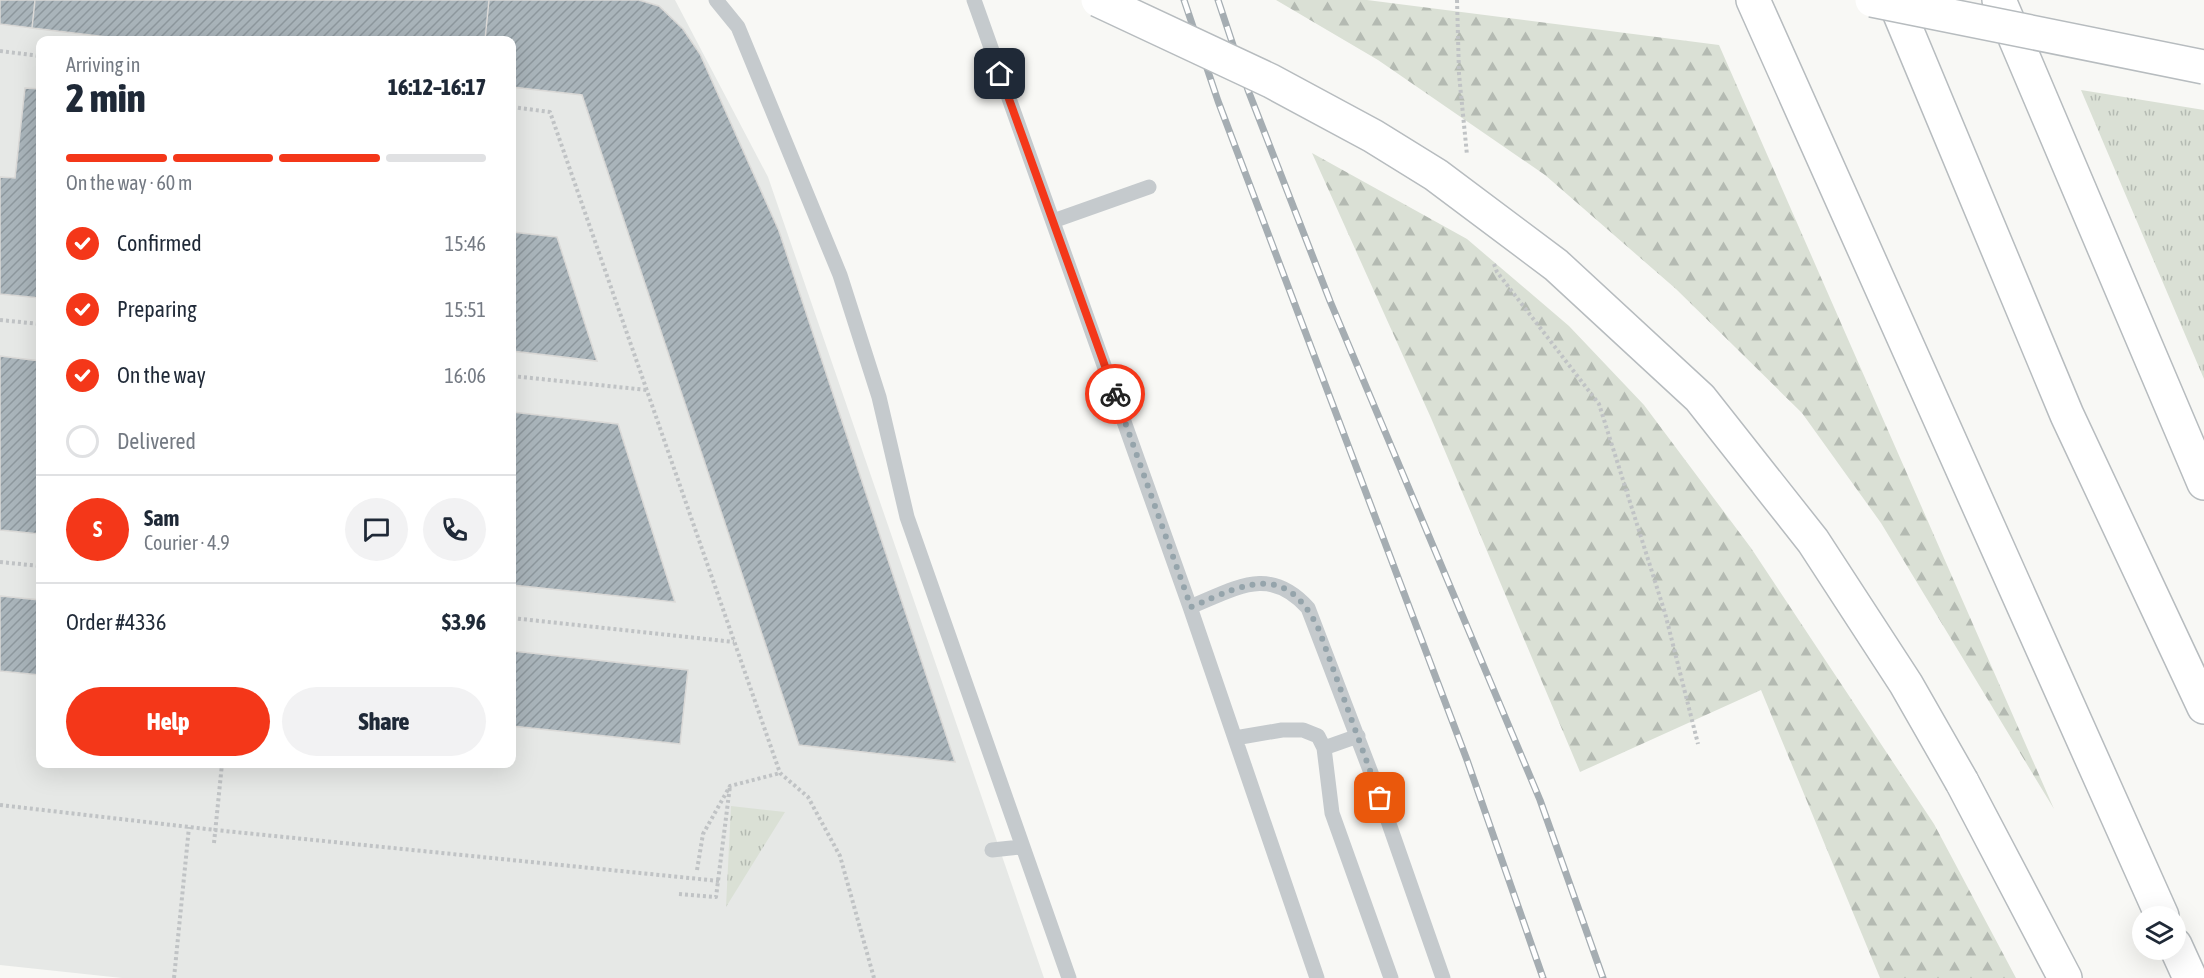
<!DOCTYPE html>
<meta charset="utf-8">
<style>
body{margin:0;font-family:"Asap Condensed",sans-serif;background:#f2f2f3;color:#1f2937;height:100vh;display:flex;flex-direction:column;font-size:22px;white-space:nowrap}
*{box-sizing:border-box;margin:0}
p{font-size:20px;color:#747a83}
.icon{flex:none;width:33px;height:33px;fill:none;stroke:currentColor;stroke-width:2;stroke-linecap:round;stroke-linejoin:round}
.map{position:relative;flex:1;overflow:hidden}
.side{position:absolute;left:36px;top:36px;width:480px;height:732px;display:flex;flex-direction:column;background:#fff;border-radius:12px;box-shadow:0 6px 24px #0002}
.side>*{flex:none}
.controls{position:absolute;left:2132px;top:906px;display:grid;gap:12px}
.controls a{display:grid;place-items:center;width:54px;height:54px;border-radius:50%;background:#fff;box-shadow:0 6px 24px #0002;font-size:30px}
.pin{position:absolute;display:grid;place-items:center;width:51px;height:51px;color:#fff;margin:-26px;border-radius:12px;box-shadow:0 3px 9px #0006}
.courier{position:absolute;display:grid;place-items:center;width:60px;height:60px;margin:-30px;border:4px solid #f43719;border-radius:50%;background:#fff;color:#222;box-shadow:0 2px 8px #0007}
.head em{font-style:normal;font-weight:800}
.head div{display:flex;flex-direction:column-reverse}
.head{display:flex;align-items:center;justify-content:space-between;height:102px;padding:0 30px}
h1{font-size:39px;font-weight:800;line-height:45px}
.bar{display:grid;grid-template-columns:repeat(4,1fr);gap:9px 6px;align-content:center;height:72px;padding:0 30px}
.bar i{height:8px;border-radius:4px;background:#e0e1e3}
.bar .active{background:#f43719}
.bar p{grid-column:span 4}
.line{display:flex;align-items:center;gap:15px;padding:0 30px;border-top:2px solid #e0e1e3}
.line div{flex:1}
.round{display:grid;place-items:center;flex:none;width:63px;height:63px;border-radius:32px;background:#f2f2f3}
ol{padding:0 30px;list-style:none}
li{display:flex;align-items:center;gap:18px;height:66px}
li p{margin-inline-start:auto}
li .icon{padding:6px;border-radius:50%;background:#f43719;color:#fff;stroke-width:4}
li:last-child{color:#747a83}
li i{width:33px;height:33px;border:3px solid #e0e1e3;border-radius:50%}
.action{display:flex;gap:12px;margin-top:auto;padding:12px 30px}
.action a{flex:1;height:69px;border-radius:36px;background:#f43719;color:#fff;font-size:24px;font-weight:800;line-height:69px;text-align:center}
.action a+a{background:#f2f2f3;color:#1f2937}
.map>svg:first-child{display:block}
.built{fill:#e6e8e6;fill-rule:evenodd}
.grass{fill:url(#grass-tufts)}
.forest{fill:url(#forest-firs)}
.building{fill:url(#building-hatch);stroke:#dad9d7;stroke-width:1.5}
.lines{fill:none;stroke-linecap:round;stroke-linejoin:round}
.trunk-casing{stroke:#b7bcbf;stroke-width:36}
.path{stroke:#c0c3c5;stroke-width:4;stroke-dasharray:3 3;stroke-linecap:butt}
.service{stroke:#c5cacd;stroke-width:15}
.trunk{stroke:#fff;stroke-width:33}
.rail-casing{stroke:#a5adb2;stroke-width:7}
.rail{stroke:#fff;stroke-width:4.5;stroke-dasharray:14;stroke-linecap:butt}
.trunk-bridge-casing{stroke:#b7bcbf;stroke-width:36;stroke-linecap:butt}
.trunk-bridge{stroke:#fff;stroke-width:33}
.done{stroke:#95a4ab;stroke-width:6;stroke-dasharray:0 10.8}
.route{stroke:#f43719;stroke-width:8}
</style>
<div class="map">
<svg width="2204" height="978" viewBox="0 0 2204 978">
<defs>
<pattern id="grass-tufts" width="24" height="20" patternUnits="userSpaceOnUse" patternTransform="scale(1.5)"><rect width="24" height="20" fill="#dae0d5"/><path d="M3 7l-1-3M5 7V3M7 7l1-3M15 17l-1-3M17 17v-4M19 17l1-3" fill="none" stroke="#b4bab2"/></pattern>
<pattern id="forest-firs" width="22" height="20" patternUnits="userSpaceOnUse" patternTransform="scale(1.5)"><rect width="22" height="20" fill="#dae0d5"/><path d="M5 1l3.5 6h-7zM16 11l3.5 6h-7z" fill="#b4bab2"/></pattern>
<pattern id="building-hatch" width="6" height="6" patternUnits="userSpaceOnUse" patternTransform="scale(1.5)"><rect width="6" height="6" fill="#a9b4ba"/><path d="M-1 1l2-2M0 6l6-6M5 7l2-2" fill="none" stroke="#8d979d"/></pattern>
</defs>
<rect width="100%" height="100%" fill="#f8f8f5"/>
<!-- built -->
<path class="built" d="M0,0H675L768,177L1044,978H122L0,965ZM40,40H512V764H40Z"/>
<!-- grass -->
<path class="grass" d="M2081,90L2204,110V379Z
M731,806L785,812L726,907Z"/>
<!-- forest -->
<path class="forest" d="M1276,0H1367L1719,45L2054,809L1881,523L1802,413L1676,289L1545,175L1378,60Z
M1312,153L1467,239L1569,326L1644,405L1751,548L1934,824L2016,978H1880L1761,690L1580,772L1431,418Z"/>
<!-- building -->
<path class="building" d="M0,0H35L32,28L0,24Z
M35,0H489L485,40H132L32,28Z
M489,0H639L659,6L683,29L700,54L779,231L955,762L799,745L582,95L512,87V40H485Z
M25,88L40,89V298L0,294V177L15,178Z
M512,232L557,237L597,361L512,351Z
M0,356L40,361V534L0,530Z
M512,412L618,424L675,602L512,585Z
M0,596L40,600V675L0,671Z
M512,651L688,670L680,744L512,726Z"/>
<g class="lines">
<defs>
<path id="trunk" d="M1753,0L2162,916
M1894,0L2067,415L2204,707
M1999,0L2204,483
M1962,782L2065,978
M2175,945L2190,978"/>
</defs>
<!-- trunk casing -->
<use href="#trunk" class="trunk-casing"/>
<!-- path -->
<path class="path" d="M1457,0L1459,74L1467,155
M0,51L40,56
M512,107L550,112L780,773L808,797L840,856L874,978
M1494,264L1497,272L1599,404L1665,613L1698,744
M0,320L40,324
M512,376L647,390
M0,562L40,566
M512,618L734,642
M0,805L215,830L719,881
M214,843L222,764
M697,870L703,834L730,786L780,773
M679,894L716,897L730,786
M174,978L189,827"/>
<!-- service -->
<path class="service" d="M716,0L738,27L840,275L879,397L907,517L1069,978
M974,0L1190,607L1317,978
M1053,221L1149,187
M1190,607C1237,588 1269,565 1308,608L1373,778L1443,978
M1235,738L1282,730H1303L1318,736L1324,748L1332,813L1391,978
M1324,748L1358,736
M992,850L1021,847"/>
<!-- trunk -->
<use href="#trunk" class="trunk"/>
<defs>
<path id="rail" d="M1184,0L1218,101L1467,760L1543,978
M1218,0L1248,90L1330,301L1540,800L1603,978"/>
</defs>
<!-- rail casing -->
<use href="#rail" class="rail-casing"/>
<!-- rail -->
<use href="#rail" class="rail"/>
<defs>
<path id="trunk-bridge" d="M1098,0L1271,81L1373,136L1436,175L1556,265L1700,398L1813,541L1906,684L1962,782
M1872,0L2204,67"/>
</defs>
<!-- trunk-bridge casing -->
<use href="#trunk-bridge" class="trunk-bridge-casing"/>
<!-- trunk-bridge -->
<use href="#trunk-bridge" class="trunk-bridge"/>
</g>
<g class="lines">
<!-- done -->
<path class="done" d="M1115,394L1191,607C1248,583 1286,561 1319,630L1380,798"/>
<!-- route -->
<path class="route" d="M1000,74L1115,394"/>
</g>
</svg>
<div class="controls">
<a><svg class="icon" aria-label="layers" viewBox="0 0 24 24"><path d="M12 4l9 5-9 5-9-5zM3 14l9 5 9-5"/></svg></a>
</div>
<div class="pin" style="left:1380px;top:798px;background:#ea580c"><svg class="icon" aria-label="bag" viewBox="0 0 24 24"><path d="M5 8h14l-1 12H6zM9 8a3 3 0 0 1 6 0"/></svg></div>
<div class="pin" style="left:1000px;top:74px;background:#1f2937"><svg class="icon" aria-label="home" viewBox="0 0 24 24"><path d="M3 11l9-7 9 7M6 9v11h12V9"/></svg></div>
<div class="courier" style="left:1115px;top:394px"><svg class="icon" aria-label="bike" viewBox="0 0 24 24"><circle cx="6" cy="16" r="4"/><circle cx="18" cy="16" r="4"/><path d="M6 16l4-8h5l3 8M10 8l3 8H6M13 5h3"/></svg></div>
<section class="side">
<div class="head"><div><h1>2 min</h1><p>Arriving in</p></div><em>16:12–16:17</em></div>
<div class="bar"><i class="active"></i><i class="active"></i><i class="active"></i><i></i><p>On the way · 60 m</p></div>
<ol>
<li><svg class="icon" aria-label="check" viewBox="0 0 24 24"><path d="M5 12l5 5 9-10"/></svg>Confirmed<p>15:46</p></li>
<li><svg class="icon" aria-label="check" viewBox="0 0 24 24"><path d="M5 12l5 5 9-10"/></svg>Preparing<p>15:51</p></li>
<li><svg class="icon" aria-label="check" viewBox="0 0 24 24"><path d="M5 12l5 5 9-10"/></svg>On the way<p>16:06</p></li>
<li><i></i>Delivered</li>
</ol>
<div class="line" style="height:108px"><b class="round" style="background:#f43719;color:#fff">S</b><div><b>Sam</b><p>Courier · 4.9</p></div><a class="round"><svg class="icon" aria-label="chat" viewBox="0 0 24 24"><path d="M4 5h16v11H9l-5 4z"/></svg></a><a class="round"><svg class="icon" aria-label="phone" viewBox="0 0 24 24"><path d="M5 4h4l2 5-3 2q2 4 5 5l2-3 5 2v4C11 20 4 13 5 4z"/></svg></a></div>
<div class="line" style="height:78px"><div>Order #4336</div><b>$3.96</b></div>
<div class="action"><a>Help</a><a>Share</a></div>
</section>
</div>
